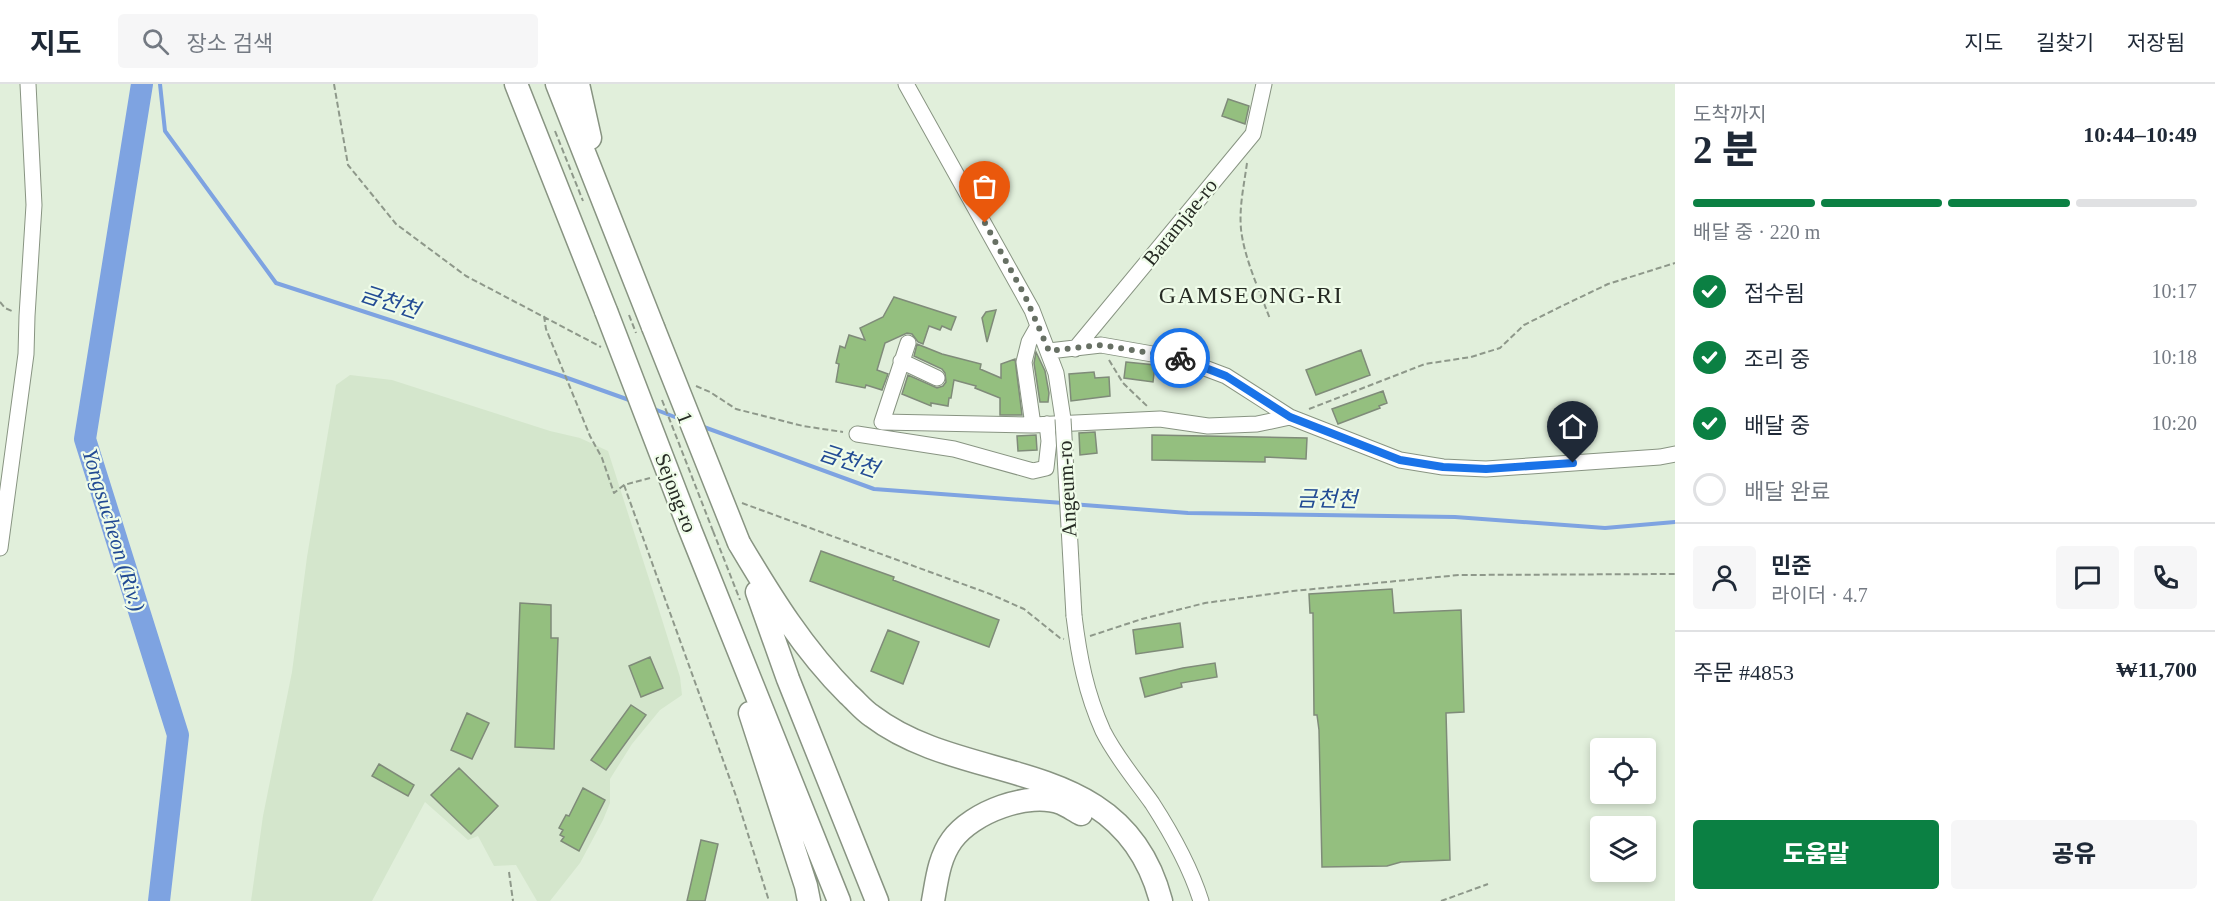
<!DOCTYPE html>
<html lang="ko">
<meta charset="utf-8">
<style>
body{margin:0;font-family:"Times New Roman","Noto Sans KR",serif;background:#f6f6f7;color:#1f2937;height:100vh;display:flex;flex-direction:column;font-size:22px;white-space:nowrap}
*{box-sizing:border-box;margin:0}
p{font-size:20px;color:#747a83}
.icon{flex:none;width:33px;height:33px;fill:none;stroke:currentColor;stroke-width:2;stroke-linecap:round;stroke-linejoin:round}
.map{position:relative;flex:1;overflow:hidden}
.details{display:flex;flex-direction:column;background:#fff;width:540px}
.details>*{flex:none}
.buttons{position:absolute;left:1590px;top:654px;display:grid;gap:12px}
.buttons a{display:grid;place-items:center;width:66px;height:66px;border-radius:6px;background:#fff;box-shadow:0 3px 9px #0003;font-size:30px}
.pin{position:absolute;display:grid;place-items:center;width:51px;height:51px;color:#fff;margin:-62px -26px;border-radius:50% 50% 50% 0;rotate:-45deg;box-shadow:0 0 6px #0007}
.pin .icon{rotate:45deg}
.courier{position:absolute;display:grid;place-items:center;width:60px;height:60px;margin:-30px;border:4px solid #1a73e8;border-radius:50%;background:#fff;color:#222;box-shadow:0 2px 8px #0007}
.overview em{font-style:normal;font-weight:800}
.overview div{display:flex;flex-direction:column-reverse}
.overview{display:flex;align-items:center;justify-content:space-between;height:102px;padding:0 18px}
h1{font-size:39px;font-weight:800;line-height:45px}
.bar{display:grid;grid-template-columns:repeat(4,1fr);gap:9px 6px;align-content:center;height:72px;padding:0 18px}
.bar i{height:8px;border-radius:4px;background:#e0e1e3}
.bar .active{background:#0b8043}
.bar p{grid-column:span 4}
.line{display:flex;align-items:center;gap:15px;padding:0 18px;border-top:2px solid #e0e1e3}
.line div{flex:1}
.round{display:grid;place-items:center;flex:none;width:63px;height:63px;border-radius:6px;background:#f6f6f7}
ol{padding:0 18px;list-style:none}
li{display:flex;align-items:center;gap:18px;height:66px}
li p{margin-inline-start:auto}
li .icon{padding:6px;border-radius:50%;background:#0b8043;color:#fff;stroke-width:4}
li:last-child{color:#747a83}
li i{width:33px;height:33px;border:3px solid #e0e1e3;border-radius:50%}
.button{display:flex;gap:12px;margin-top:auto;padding:12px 18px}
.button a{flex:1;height:69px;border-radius:6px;background:#0b8043;color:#fff;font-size:24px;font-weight:800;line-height:69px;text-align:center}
.button a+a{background:#f6f6f7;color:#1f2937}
header{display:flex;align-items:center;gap:36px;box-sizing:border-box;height:84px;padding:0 30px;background:#fff;border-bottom:2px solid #e0e1e3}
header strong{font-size:28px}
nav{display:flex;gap:33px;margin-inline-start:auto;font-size:21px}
.search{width:420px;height:54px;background:#f6f6f7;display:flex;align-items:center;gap:15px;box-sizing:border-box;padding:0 21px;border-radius:6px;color:#747a83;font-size:22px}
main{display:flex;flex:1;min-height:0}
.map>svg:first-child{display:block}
.built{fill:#d4e6cc}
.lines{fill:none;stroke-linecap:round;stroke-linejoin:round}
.stream{stroke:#7ea3e1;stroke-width:4}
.river{stroke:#7ea3e1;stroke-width:22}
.building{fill:#94bf7f;stroke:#7f8b79;stroke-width:1.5}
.minor-casing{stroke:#889482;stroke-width:17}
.highway-casing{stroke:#889482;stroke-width:25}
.path{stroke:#8e988a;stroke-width:2;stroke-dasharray:6 3;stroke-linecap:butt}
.minor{stroke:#fff;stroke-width:15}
.highway{stroke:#fff;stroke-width:22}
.minor-bridge-casing{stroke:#889482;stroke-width:17;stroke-linecap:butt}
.highway-bridge-casing{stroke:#889482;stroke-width:25;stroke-linecap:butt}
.path-bridge{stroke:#8e988a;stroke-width:2;stroke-dasharray:6 3;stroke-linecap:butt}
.minor-bridge{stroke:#fff;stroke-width:15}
.highway-bridge{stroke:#fff;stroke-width:22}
.done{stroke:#677064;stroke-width:6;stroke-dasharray:0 10.8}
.route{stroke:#1a73e8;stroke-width:8}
.labels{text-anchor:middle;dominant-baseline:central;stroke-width:4.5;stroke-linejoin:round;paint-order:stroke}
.street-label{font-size:21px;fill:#262b24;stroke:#effce9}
.water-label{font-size:22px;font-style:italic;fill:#224b94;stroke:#effce9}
.quarter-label{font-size:24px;letter-spacing:1.5px;fill:#262b24;stroke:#effce9}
</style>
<header>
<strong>지도</strong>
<div class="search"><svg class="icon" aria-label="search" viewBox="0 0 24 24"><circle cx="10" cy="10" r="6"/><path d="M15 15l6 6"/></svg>장소 검색</div>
<nav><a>지도</a><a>길찾기</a><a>저장됨</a></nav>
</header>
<main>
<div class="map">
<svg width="1675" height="817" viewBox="0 0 1675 817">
<rect width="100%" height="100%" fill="#e1efdb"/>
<!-- built -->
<path class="built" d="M350,291L392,296L550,347L580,354L608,367L659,526L680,593L682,611L660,626L632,660L610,695V719L603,736L580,779L550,817H537L516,781L494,782L478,752L468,756L425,718L372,817H251L263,732L292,588L307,473L336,301Z"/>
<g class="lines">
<!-- stream -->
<path class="stream" d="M160,0L165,47L276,199L559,291L632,317
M654,325L680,335
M701,342L874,405L1063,419
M1071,420L1188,429L1455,433L1605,444L1675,438"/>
<!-- river -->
<path class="river" d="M142,0L85,355L178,651L159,817"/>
</g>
<!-- building -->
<path class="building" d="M1228,15L1249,22L1245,40L1222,32Z
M894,213L956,233L951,246L942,242L940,246L929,242L923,260L918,258L912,250L907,249L885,259L877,286L888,290L882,306L866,301L865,304L836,298L839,280L836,279L840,262L845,264L849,251L865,256L860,244L883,233Z
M996,226L987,258L982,234L986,228Z
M917,260L942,270L981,280L980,285L1001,294V280L1015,275L1022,331H1000V314L975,304L976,302L954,296L951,314H949L948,322L931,319V322L902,310L908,291L937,304L943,302L946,298L945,289L942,285L914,272Z
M1361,266L1370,291L1316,311L1306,286Z
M1036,268L1045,287L1049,309L1048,318H1040L1034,279Z
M1126,278L1155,281L1153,298L1124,294Z
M1165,282L1190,289L1188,296L1163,291Z
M1094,288L1095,294L1109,293L1110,312L1071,317L1069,290Z
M1383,307L1387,319L1379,322L1380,324L1338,340L1332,325Z
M1095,348L1097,369L1080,371L1079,349Z
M1036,351L1037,366L1018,367L1017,352Z
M1152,351L1307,354L1306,375L1265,373V378L1152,376Z
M821,467L894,493L893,496L999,536L989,563L810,497Z
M1392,505L1394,529L1461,526L1464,628L1446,629L1450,776L1401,778L1387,782L1322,783L1319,646L1317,631H1314L1313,529H1310L1309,510Z
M520,519L551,521V554H558L554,665L515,663Z
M1180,539L1183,563L1136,570L1133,546Z
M888,546L919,558L903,600L871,587Z
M650,573L663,604L641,613L629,582Z
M1215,579L1217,593L1181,599L1182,603L1145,613L1140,594L1183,584Z
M631,621L646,631L606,686L591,676Z
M467,629L489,639L472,675L451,666Z
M379,680L414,701L408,712L372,692Z
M459,684L498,722L471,750L431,711Z
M583,704L605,716L579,767L561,757L564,753L560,751L563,746L559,744L566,731L569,732Z
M701,756L718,760L705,817H687Z"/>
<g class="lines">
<defs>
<path id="minor" d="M906,0L1032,226L1056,289L1063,335
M908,259L882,338L1033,341L1024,278L1029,258L1038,242
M1075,265L1253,50L1264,0
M1049,267L1101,261L1181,275L1226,292L1290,333L1400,376L1443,383L1486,385L1660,373L1675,370
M901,277L937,294
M1033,341L1160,335L1208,342L1257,340L1290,333
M857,350L954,365L1033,387L1046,384L1049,357L1047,340
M0,464L26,270L27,232L34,121L28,0
M1074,532C1079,573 1086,609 1103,647C1116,673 1135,695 1152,719C1172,750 1190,782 1201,817"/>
<path id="highway" d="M516,0L606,227
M557,0L653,243
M578,0L590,54
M689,443L839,817
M739,459C771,513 803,565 848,610C856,617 863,626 872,632C968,705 1122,668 1161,817
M757,508L788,595L877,817
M750,629L806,802L809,817
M933,817C937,795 939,774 952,756C972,728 1029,707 1061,719C1068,722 1075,727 1081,730"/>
</defs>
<!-- minor casing -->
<use href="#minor" class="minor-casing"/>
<!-- highway casing -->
<use href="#highway" class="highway-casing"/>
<!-- path -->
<path class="path" d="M334,0L348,81L396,140L466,192L601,263
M555,47L583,117
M1247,79C1244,101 1239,123 1241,145C1244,174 1260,208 1270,235
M0,218L5,224L12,227
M544,232L546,245L590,352L602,374L614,409L624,401L650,394
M1109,276L1123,299L1147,322
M696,302L710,308L736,325L803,342L843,348
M1309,325L1425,280L1471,273L1500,264L1524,241L1562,222L1608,200L1675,179
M624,401L736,712L769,817
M742,419L990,510L1024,525L1060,554L1064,555
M713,447L740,516
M1090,552L1142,535L1205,519L1293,507L1459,491L1675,490
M509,788L513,817
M1441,817L1488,800"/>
<!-- minor -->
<use href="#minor" class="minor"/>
<!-- highway -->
<use href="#highway" class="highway"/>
<defs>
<path id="minor-bridge" d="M1063,335L1074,532"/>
<path id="highway-bridge" d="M606,227L689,443
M653,243L739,459"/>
</defs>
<!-- minor-bridge casing -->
<use href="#minor-bridge" class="minor-bridge-casing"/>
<!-- highway-bridge casing -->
<use href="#highway-bridge" class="highway-bridge-casing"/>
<!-- path-bridge -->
<path class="path-bridge" d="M629,231L636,249
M662,316L713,447"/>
<!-- minor-bridge -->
<use href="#minor-bridge" class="minor-bridge"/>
<!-- highway-bridge -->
<use href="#highway-bridge" class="highway-bridge"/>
</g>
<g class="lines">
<!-- done -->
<path class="done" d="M985,139L1025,212L1049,267L1101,261L1180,274"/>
<!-- route -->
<path class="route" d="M1180,274L1226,292L1290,333L1400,376L1443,383L1486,385L1573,379"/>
</g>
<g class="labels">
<!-- street labels -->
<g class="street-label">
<text transform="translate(1180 138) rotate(-51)">Baramjae-ro</text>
<text transform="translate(685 334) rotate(69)">1</text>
<text transform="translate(1067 405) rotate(-93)">Angeum-ro</text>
<text transform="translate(676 409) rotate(69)">Sejong-ro</text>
</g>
<!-- water labels -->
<g class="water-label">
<text transform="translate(390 218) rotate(18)">금천천</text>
<text transform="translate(849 377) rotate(18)">금천천</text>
<text transform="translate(1327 415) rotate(1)">금천천</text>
<text transform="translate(114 446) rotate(73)">Yongsucheon (Riv.)</text>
</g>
<!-- quarter labels -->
<g class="quarter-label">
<text x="1251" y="211">GAMSEONG-RI</text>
</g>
</g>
</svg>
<div class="buttons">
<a><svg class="icon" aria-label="locate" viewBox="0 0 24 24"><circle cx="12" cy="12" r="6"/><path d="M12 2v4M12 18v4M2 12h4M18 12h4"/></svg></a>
<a><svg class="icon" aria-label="layers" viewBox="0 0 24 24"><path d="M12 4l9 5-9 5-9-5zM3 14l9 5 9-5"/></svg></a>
</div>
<div class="pin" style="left:985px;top:139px;background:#ea580c"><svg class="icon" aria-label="bag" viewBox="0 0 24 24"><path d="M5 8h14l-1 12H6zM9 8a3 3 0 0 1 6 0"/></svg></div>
<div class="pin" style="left:1573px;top:379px;background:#1f2937"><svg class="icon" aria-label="home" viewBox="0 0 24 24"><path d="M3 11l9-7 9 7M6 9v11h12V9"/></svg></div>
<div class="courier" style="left:1180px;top:274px"><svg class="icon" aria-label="bike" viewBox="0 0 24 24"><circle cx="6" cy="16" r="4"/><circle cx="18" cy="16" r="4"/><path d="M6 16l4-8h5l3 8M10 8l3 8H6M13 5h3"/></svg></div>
</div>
<section class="details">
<div class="overview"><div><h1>2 분</h1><p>도착까지</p></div><em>10:44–10:49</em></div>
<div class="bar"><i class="active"></i><i class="active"></i><i class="active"></i><i></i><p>배달 중 · 220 m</p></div>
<ol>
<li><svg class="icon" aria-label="check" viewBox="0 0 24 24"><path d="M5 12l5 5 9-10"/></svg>접수됨<p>10:17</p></li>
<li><svg class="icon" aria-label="check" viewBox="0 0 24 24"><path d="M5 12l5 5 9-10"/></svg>조리 중<p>10:18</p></li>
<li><svg class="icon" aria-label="check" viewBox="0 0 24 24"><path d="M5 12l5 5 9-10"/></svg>배달 중<p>10:20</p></li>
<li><i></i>배달 완료</li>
</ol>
<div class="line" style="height:108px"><a class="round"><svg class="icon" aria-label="person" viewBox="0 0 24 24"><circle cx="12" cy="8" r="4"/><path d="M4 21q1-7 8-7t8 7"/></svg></a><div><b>민준</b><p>라이더 · 4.7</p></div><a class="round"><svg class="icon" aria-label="chat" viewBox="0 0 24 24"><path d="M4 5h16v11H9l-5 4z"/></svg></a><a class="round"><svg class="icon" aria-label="phone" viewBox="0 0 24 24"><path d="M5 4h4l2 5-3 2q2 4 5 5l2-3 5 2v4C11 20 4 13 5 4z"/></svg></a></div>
<div class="line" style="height:78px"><div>주문 #4853</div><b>₩11,700</b></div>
<div class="button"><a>도움말</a><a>공유</a></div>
</section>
</main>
